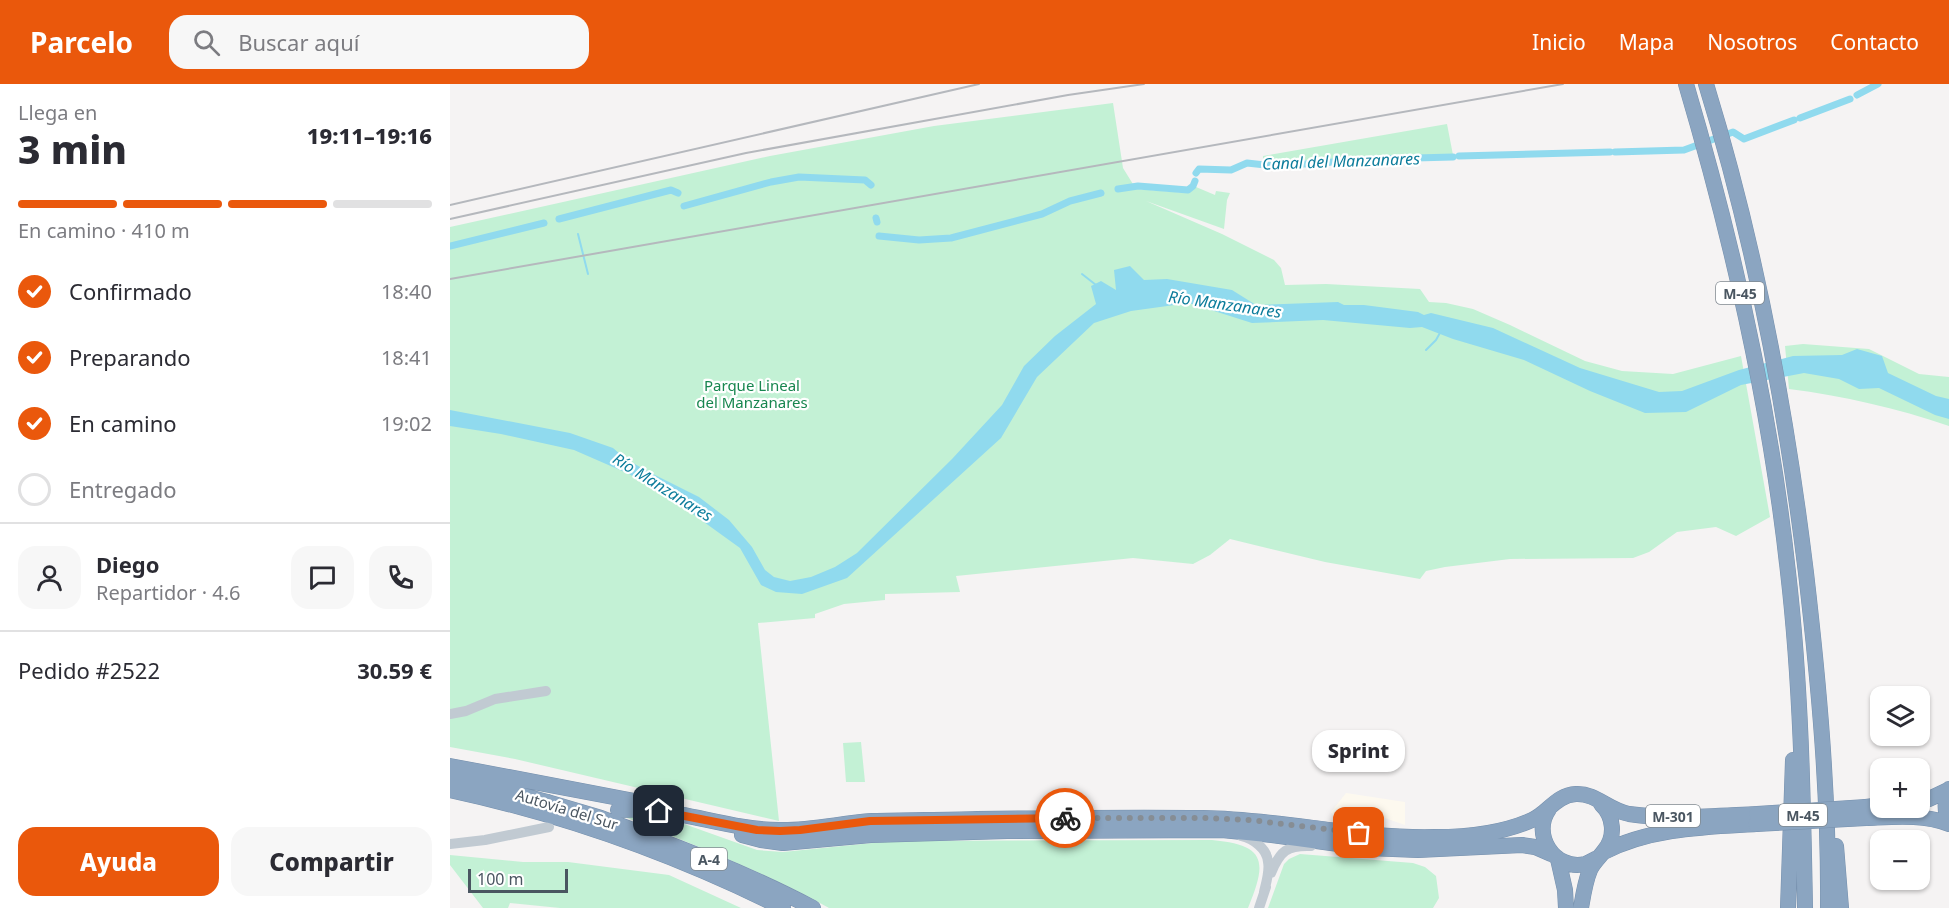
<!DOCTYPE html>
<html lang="es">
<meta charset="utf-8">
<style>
body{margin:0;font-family:"Noto Sans",sans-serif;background:#f7f7f7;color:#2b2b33;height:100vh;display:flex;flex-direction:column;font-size:22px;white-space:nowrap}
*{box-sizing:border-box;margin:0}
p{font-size:20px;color:#7c7c81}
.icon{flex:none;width:33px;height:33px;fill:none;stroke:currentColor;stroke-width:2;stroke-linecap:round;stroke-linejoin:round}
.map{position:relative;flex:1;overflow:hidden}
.drawer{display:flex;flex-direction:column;background:#fff;width:450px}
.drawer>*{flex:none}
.buttons{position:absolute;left:1420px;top:602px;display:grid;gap:12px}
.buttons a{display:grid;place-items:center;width:60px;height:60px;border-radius:12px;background:#fff;box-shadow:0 2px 4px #0004;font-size:30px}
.scale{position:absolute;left:18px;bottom:15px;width:100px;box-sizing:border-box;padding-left:6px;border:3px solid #4a5661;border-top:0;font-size:16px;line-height:21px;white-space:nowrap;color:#4a5661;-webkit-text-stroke:4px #fff;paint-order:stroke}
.pin{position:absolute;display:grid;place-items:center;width:51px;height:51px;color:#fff;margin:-26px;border-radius:12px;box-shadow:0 3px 9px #0006}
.courier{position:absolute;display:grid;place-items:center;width:60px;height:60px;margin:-30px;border:4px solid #ea580c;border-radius:50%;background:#fff;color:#222;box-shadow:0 2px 8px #0007}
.bubble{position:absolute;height:42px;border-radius:18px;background:#fff;box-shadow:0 2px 4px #0004;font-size:20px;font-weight:800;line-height:42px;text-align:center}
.head em{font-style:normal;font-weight:800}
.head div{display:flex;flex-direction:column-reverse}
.head{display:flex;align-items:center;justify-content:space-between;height:102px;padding:0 18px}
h1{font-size:39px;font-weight:800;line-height:45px}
.bar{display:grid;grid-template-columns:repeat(4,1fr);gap:9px 6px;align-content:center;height:72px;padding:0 18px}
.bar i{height:8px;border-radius:4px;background:#e1e1e2}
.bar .selected{background:#ea580c}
.bar p{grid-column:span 4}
.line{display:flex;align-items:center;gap:15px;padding:0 18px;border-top:2px solid #e1e1e2}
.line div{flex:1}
.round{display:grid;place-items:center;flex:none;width:63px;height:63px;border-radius:18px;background:#f7f7f7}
ol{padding:0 18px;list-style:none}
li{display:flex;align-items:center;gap:18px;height:66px}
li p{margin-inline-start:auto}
li .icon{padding:6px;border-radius:50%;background:#ea580c;color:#fff;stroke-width:4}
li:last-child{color:#7c7c81}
li i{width:33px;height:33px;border:3px solid #e1e1e2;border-radius:50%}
.button{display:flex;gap:12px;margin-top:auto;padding:12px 18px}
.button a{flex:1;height:69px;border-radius:18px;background:#ea580c;color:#fff;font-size:24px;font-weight:800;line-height:69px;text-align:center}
.button a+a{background:#f7f7f7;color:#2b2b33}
header{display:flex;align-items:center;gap:36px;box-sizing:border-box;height:84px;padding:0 30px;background:#ea580c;color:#fff}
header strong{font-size:28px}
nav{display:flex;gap:33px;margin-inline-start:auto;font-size:21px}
.search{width:420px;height:54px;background:#f7f7f7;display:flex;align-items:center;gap:15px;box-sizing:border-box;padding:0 21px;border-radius:18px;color:#7c7c81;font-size:22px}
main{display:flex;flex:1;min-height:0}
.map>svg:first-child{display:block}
.commercial{fill:#fdf9ef}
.green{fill:#c3f1d5}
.water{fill:#90daee}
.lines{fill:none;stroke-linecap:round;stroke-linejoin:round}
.stream{stroke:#90daee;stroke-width:2}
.canal{stroke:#90daee;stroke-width:7}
.highway-casing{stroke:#7690ad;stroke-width:16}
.minor{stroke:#c1cad2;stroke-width:10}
.highway{stroke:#8ba5c1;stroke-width:15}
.rail{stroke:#b5b8bd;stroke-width:2}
.highway-bridge-casing{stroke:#7690ad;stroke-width:16;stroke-linecap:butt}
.highway-bridge{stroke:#8ba5c1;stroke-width:15}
.done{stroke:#868d94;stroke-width:6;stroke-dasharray:0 10.8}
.route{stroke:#ea580c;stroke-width:8}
.labels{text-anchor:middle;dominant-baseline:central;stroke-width:4.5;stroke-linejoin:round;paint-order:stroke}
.shield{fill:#fff;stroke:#808990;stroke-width:1.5}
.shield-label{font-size:14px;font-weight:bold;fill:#4a5661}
.park-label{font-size:15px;fill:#17864f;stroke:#fff}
.street-label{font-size:15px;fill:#4a5661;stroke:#fff}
.water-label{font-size:16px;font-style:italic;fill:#0c7c9b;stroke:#fff}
</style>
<header>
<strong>Parcelo</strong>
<div class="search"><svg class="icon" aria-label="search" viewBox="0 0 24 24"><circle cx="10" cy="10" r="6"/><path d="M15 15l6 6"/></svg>Buscar aquí</div>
<nav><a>Inicio</a><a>Mapa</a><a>Nosotros</a><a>Contacto</a></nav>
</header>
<main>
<section class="drawer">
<div class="head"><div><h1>3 min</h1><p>Llega en</p></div><em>19:11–19:16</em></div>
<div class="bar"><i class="selected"></i><i class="selected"></i><i class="selected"></i><i></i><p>En camino · 410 m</p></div>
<ol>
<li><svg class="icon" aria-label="check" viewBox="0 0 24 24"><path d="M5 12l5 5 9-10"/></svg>Confirmado<p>18:40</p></li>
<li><svg class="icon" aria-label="check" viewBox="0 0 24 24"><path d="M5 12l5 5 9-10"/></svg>Preparando<p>18:41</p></li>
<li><svg class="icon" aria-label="check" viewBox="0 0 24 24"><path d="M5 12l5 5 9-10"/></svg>En camino<p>19:02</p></li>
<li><i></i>Entregado</li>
</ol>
<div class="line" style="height:108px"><a class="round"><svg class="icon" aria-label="person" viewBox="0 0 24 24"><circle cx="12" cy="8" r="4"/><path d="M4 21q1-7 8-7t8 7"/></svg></a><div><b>Diego</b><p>Repartidor · 4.6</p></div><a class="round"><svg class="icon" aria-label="chat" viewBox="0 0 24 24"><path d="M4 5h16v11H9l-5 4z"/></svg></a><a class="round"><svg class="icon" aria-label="phone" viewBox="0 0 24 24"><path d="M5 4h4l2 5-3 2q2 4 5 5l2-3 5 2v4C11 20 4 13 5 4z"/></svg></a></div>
<div class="line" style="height:78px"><div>Pedido #2522</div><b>30.59 €</b></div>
<div class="button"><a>Ayuda</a><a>Compartir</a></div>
</section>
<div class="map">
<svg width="1499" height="824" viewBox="0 0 1499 824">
<rect width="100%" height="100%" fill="#f5f3f3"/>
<!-- commercial -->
<path class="commercial" d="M896,709L955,718V741L932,733L926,741L889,737L886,731L884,733L881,728Z"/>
<!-- green -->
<path class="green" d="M663,19L673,84L686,105L738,109L746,103L765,111L766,107L780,109L777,116L774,145L696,117L772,150L824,176L831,184L835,201L876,200L970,205L979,218L996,219L1023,225L1060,241L1135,277L1172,287L1223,290L1291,272L1320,433L1286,452L1266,443L1227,448L1199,468L1183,474L1060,475L995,483L976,487L970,495L875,478L780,455L760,471L743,480L683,474L506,492L510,508L435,510V516L394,520L365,530V534L308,539L329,737L65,675L0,663V143L320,72L484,42Z
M997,40L1003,71L813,78V72Z
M1353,260L1419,265L1469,290L1499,293V342C1446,324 1394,312 1339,305L1335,262Z
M411,658L415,698H396L393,659Z
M196,732L223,736L307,766L333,768L442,757L762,756C817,761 817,778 798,824H379C314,788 244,761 175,733Z
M850,770L963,779L975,783L986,792L989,814L983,824H818L834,780L839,775Z
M0,771L73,778H118L219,791L291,824H110L60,819L58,824H33L0,781Z"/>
<!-- water -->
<path class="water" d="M680,182L694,196L717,195L782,206L806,221L888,218L894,221H914L968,228L974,231L981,229L1043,244L1130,284L1209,308L1232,307L1289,286L1343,272L1392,271L1407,265L1432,272L1438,289L1486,312L1499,315V335L1485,331L1429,304L1409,305L1389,295L1354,289L1291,301L1236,328L1195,329L1140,307L1074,276L1003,255L972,243L960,244L873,236L802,239L739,219L681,227L644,239L587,293L551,354L397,494L352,510L326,508L311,501L290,464L222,415L179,390L124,366L51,350L0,342V326L120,349L163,364L176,375L197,387L249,413L279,436L302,463L315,486L324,493L340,497L361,493L385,483L407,469L502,375L552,321L574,282L605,252L646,220L641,202L651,197L666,206L664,186Z"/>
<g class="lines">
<!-- stream -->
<path class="stream" d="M128,150L138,190
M632,190L646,201
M976,266L986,256L991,247"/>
<!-- canal -->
<path class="canal" d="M1407,11L1428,0
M1350,34L1400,15
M1165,68L1234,66L1283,48L1294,55L1344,36
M1009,72L1160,68
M746,89L749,85L781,86L797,79L825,82L927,75L1003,73
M668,105L688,102L738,106L743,102L745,97
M234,122L321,98L349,93L415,96L421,101
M426,134L427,138
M109,135L221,106L228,109
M429,152L469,156L501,154L592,130L620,117L651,109
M0,162L94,139"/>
<defs>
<path id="highway" d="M1236,0C1283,159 1320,323 1338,488C1351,600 1353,712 1355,824
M1256,0C1305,159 1336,324 1356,489C1369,601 1379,711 1378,824
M0,682L195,719
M0,692L97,718
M1499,705C1495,717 1494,726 1499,737
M0,706C116,731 227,771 333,824
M1470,716L1479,715L1498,706
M1416,723L1431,721
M1099,725C1081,750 1104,787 1135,780C1139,779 1144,775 1148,774
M168,726C182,725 195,725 209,727C249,732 289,746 329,746C360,747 391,739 422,737C457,736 492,736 527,735C602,734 678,733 753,734C831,735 907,755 985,753C1016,753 1053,749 1082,736C1098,729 1106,711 1126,710C1146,709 1158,726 1179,730C1221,736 1265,732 1307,730
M151,734C223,761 295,788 363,824
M1416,734C1444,733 1473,730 1499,740
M292,751L311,756L333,759L421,751L557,747L772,746L822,751L918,764L968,766L1072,761L1085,763L1101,770
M1386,762L1391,824
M1154,768C1200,744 1255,743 1306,740
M1108,775L1115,806L1116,824
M1131,824C1133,812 1135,798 1140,786C1143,779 1149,774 1154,767C1166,753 1164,732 1151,720
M1338,824L1343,676"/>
</defs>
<!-- highway casing -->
<use href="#highway" class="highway-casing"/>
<!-- minor -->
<path class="minor" d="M0,630L16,627L45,615L96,607
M791,752C803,755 817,764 818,778C820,787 816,799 814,808
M0,760L35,756L99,743
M821,789C830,767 837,761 861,762
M809,824L816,803"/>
<!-- highway -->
<use href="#highway" class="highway"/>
<!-- rail -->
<path class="rail" d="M0,121L529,0
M0,135L296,69L618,11L694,0
M0,195L1113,0"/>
<defs>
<path id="highway-bridge" d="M97,718L151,734
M1307,730L1416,723
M1306,740L1416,734"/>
</defs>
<!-- highway-bridge casing -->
<use href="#highway-bridge" class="highway-bridge-casing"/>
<!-- highway-bridge -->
<use href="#highway-bridge" class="highway-bridge"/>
</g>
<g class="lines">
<!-- done -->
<path class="done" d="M615,734H756L800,736L909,749"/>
<!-- route -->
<path class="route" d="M209,727L307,746L330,747L350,746L420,737L615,734"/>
</g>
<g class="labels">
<!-- shield labels -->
<g class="shield">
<rect x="1266" y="198" width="48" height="22" rx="4.5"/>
<rect x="1329" y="720" width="48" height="22" rx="4.5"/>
<rect x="1196" y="721" width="54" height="22" rx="4.5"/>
<rect x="241" y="764" width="36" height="22" rx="4.5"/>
</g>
<g class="shield-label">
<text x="1290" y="209">M-45</text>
<text x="1353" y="731">M-45</text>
<text x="1223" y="732">M-301</text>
<text x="259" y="775">A-4</text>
</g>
<!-- park labels -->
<g class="park-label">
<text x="302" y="301">Parque Lineal<tspan x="302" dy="17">del Manzanares</tspan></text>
</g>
<!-- street labels -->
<g class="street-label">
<text transform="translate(117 725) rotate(17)">Autovía del Sur</text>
</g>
<!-- water labels -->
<g class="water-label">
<text transform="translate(891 77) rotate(-2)">Canal del Manzanares</text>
<text transform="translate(775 220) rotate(8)">Río Manzanares</text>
<text transform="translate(213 403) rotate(32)">Río Manzanares</text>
</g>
</g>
</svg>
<div class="buttons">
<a><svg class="icon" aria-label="layers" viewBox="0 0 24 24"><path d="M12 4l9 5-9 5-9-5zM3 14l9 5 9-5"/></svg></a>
<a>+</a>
<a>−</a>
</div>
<div class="scale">100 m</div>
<div class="pin" style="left:909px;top:749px;background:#ea580c"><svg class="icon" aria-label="bag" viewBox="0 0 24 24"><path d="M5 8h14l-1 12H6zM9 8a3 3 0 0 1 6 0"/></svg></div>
<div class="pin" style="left:209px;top:727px;background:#1f2937"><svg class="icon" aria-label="home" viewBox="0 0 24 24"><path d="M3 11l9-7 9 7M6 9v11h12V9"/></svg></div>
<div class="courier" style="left:615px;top:734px"><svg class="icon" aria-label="bike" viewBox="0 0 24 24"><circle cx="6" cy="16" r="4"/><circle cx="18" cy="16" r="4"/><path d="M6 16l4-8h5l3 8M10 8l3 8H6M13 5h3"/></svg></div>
<div class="bubble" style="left:862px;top:646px;width:93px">Sprint</div>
</div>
</main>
